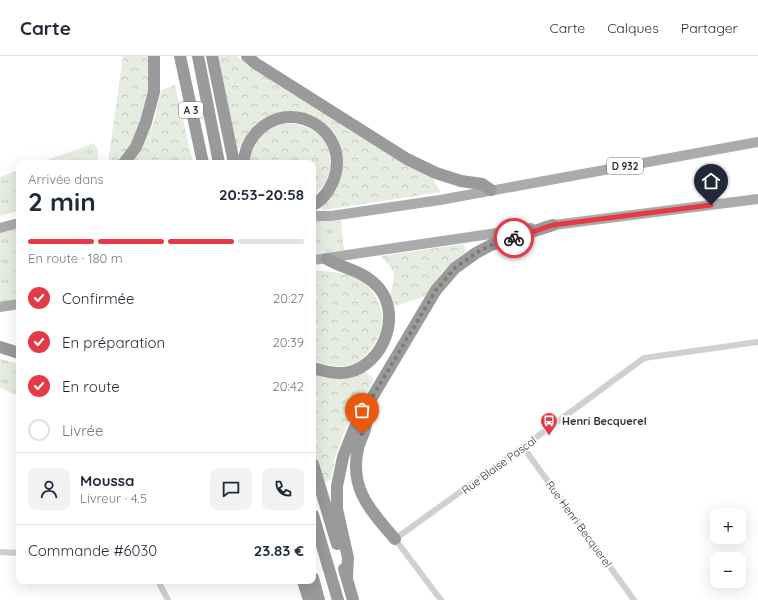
<!DOCTYPE html>
<html lang="fr">
<meta charset="utf-8">
<style>
body{margin:0;font-family:Quicksand,sans-serif;background:#f2f2f3;color:#1f2937;height:100vh;display:flex;flex-direction:column;font-size:15px;white-space:nowrap}
*{box-sizing:border-box;margin:0}
p{font-size:13px;color:#747a83}
.icon{flex:none;width:22px;height:22px;fill:none;stroke:currentColor;stroke-width:2;stroke-linecap:round;stroke-linejoin:round}
.map{position:relative;flex:1;overflow:hidden}
.drawer{position:absolute;left:16px;top:104px;width:300px;height:424px;display:flex;flex-direction:column;background:#fff;border-radius:8px;box-shadow:0 4px 16px #0002}
.drawer>*{flex:none}
.buttons{position:absolute;left:710px;top:452px;display:grid;gap:8px}
.buttons a{display:grid;place-items:center;width:36px;height:36px;border-radius:8px;background:#fff;box-shadow:0 4px 16px #0002;font-size:20px}
.pin{position:absolute;display:grid;place-items:center;width:34px;height:34px;color:#fff;margin:-41px -17px;border-radius:50% 50% 50% 0;rotate:-45deg;box-shadow:0 0 4px #0007}
.pin .icon{rotate:45deg}
.courier{position:absolute;display:grid;place-items:center;width:40px;height:40px;margin:-20px;border:3px solid #e63946;border-radius:50%;background:#fff;color:#222;box-shadow:0 1px 5px #0007}
.summary em{font-style:normal;font-weight:700}
.summary div{display:flex;flex-direction:column-reverse}
.summary{display:flex;align-items:center;justify-content:space-between;height:68px;padding:0 12px}
h1{font-size:26px;font-weight:700;line-height:30px}
.bar{display:grid;grid-template-columns:repeat(4,1fr);gap:6px 4px;align-content:center;height:48px;padding:0 12px}
.bar i{height:5px;border-radius:3px;background:#e0e1e3}
.bar .current{background:#e63946}
.bar p{grid-column:span 4}
.line{display:flex;align-items:center;gap:10px;padding:0 12px;border-top:1px solid #e0e1e3}
.line div{flex:1}
.round{display:grid;place-items:center;flex:none;width:42px;height:42px;border-radius:8px;background:#f2f2f3}
ol{padding:0 12px;list-style:none}
li{display:flex;align-items:center;gap:12px;height:44px}
li p{margin-inline-start:auto}
li .icon{padding:4px;border-radius:50%;background:#e63946;color:#fff;stroke-width:4}
li:last-child{color:#747a83}
li i{width:22px;height:22px;border:2px solid #e0e1e3;border-radius:50%}
header{display:flex;align-items:center;gap:24px;box-sizing:border-box;height:56px;padding:0 20px;background:#fff;border-bottom:1px solid #e0e1e3}
header strong{font-size:19px}
nav{display:flex;gap:22px;margin-inline-start:auto;font-size:14px}
.map>svg:first-child{display:block}
.grass{fill:url(#grass-tufts)}
.forest{fill:url(#forest-crowns)}
.lines{fill:none;stroke-linecap:round;stroke-linejoin:round}
.minor{stroke:#d0d0d0;stroke-width:6}
.primary{stroke:#ababab;stroke-width:10}
.motorway{stroke:#9a9a9a;stroke-width:12}
.done{stroke:#7a7a7a;stroke-width:4;stroke-dasharray:0 7.2}
.route{stroke:#e63946;stroke-width:5}
.labels{text-anchor:middle;dominant-baseline:central;stroke-width:4;stroke-linejoin:round;paint-order:stroke}
.shield{fill:#fff;stroke:#707070;stroke-width:1}
.shield-label{font-size:10px;font-weight:bold;fill:#333}
.poi-label{font-size:11px;font-weight:bold;fill:#333;stroke:#fff;text-anchor:start}
.street-label{font-size:11px;fill:#333;stroke:#fff}
</style>
<header>
<strong>Carte</strong>
<nav><a>Carte</a><a>Calques</a><a>Partager</a></nav>
</header>
<div class="map">
<svg width="758" height="544" viewBox="0 0 758 544">
<defs>
<pattern id="grass-tufts" width="24" height="20" patternUnits="userSpaceOnUse"><rect width="24" height="20" fill="#e6ecdf"/><path d="M3 7l-1-3M5 7V3M7 7l1-3M15 17l-1-3M17 17v-4M19 17l1-3" fill="none" stroke="#c6cbc0"/></pattern>
<pattern id="forest-crowns" width="20" height="18" patternUnits="userSpaceOnUse"><rect width="20" height="18" fill="#e6ecdf"/><path d="M2 6a3 3 0 1 1 6 0M12 15a3 3 0 1 1 6 0" fill="none" stroke="#c6cbc0"/></pattern>
</defs>
<rect width="100%" height="100%" fill="#fff"/>
<!-- grass -->
<path class="grass" d="M94,87L98,94V107H39Z
M19,114V154L0,160V121Z
M313,165H341L344,194L313,198Z
M19,172V245L0,248V177Z
M0,303L19,308V341L0,331Z"/>
<!-- forest -->
<path class="forest" d="M123,0H150V34L142,65L132,88L117,107H108Z
M218,0H237L253,13L332,62L431,120L441,136L323,154L321,149L340,92L296,57C289,57 281,56 274,58C255,62 246,80 237,96Z
M175,29L193,107H131L140,94L154,66L161,34Z
M281,68H296L311,73L324,82L329,95L331,112L325,127L313,142V107H250C249,104 248,100 249,97C252,81 267,73 281,68Z
M464,188L466,196C447,210 438,219 426,240L395,250L390,239C397,217 396,217 381,200Z
M313,214C330,216 352,216 365,228C374,236 381,248 382,260C384,276 371,298 357,306C344,313 326,310 313,304Z
M366,316L374,324L346,371L335,401L331,424L323,426L313,391V317L329,322L351,320Z"/>
<g class="lines">
<!-- minor -->
<path class="minor" d="M523,391L634,544
M0,496L19,497
M158,525L168,544
M441,544L395,483L523,391L644,302L758,286"/>
<!-- primary -->
<path class="primary" d="M313,160H331L440,144L758,86
M546,170L758,143
M0,172L19,167
M313,204L531,172
M0,251L19,248"/>
<!-- motorway -->
<path class="motorway" d="M180,0L203,107
M198,0L219,107
M212,0L234,107
M247,0L255,7L407,103L436,117L461,125L482,128L491,134
M124,107L136,91L146,66L154,36V0
M244,107C244,95 248,86 256,77C290,39 351,74 334,123C330,133 323,144 313,149
M0,291L19,297
M313,312C324,315 337,319 349,316C383,308 402,260 379,232C363,214 346,214 327,203
M364,355C365,359 366,363 366,367C367,373 359,386 358,393C349,433 371,455 395,483
M313,408L337,488
M313,459L338,544
M344,513L353,544
M347,521L348,502L337,453V430L343,401L354,373L364,355L436,234L455,212L476,197L491,189L553,169
M313,522L319,544
M303,525L309,544"/>
</g>
<g class="lines">
<!-- done -->
<path class="done" d="M362,378L367,369L364,355L436,234L455,212L476,197L491,189L514,182"/>
<!-- route -->
<path class="route" d="M514,182L553,169L711,149"/>
</g>
<!-- icons -->
<defs>
<symbol id="bus-pin" viewBox="-11 -11 22 30"><path d="M0 17L-7.5 6A9.5 9.5 0 1 1 7.5 6Z" fill="#e63946" stroke="#fff"/><path d="M-5-6H5V4H4V6H2V4H-2V6H-4V4H-5ZM-3.5-4V0h7V-4ZM-3.5 1.2v1.5H-2V1.2ZM2 1.2v1.5H3.5V1.2Z" fill="#fff"/></symbol>
</defs>
<g fill-rule="evenodd">
<use href="#bus-pin" x="539" y="355" width="20" height="27"/>
</g>
<g class="labels">
<!-- shield labels -->
<g class="shield">
<rect x="179" y="46" width="24" height="16" rx="3"/>
<rect x="607" y="102" width="36" height="16" rx="3"/>
</g>
<g class="shield-label">
<text x="191" y="54">A 3</text>
<text x="625" y="110">D 932</text>
</g>
<!-- poi labels -->
<g class="poi-label">
<text x="562" y="365">Henri Becquerel</text>
</g>
<!-- street labels -->
<g class="street-label">
<text transform="translate(499 409) rotate(-36)">Rue Blaise Pascal</text>
<text transform="translate(579 468) rotate(54)">Rue Henri Becquerel</text>
</g>
</g>
</svg>
<div class="buttons">
<a>+</a>
<a>−</a>
</div>
<div class="pin" style="left:362px;top:378px;background:#ea580c"><svg class="icon" aria-label="bag" viewBox="0 0 24 24"><path d="M5 8h14l-1 12H6zM9 8a3 3 0 0 1 6 0"/></svg></div>
<div class="pin" style="left:711px;top:149px;background:#1f2937"><svg class="icon" aria-label="home" viewBox="0 0 24 24"><path d="M3 11l9-7 9 7M6 9v11h12V9"/></svg></div>
<div class="courier" style="left:514px;top:182px"><svg class="icon" aria-label="bike" viewBox="0 0 24 24"><circle cx="6" cy="16" r="4"/><circle cx="18" cy="16" r="4"/><path d="M6 16l4-8h5l3 8M10 8l3 8H6M13 5h3"/></svg></div>
<section class="drawer">
<div class="summary"><div><h1>2 min</h1><p>Arrivée dans</p></div><em>20:53–20:58</em></div>
<div class="bar"><i class="current"></i><i class="current"></i><i class="current"></i><i></i><p>En route · 180 m</p></div>
<ol>
<li><svg class="icon" aria-label="check" viewBox="0 0 24 24"><path d="M5 12l5 5 9-10"/></svg>Confirmée<p>20:27</p></li>
<li><svg class="icon" aria-label="check" viewBox="0 0 24 24"><path d="M5 12l5 5 9-10"/></svg>En préparation<p>20:39</p></li>
<li><svg class="icon" aria-label="check" viewBox="0 0 24 24"><path d="M5 12l5 5 9-10"/></svg>En route<p>20:42</p></li>
<li><i></i>Livrée</li>
</ol>
<div class="line" style="height:72px"><a class="round"><svg class="icon" aria-label="person" viewBox="0 0 24 24"><circle cx="12" cy="8" r="4"/><path d="M4 21q1-7 8-7t8 7"/></svg></a><div><b>Moussa</b><p>Livreur · 4.5</p></div><a class="round"><svg class="icon" aria-label="chat" viewBox="0 0 24 24"><path d="M4 5h16v11H9l-5 4z"/></svg></a><a class="round"><svg class="icon" aria-label="phone" viewBox="0 0 24 24"><path d="M5 4h4l2 5-3 2q2 4 5 5l2-3 5 2v4C11 20 4 13 5 4z"/></svg></a></div>
<div class="line" style="height:52px"><div>Commande #6030</div><b>23.83 €</b></div>
</section>
</div>
